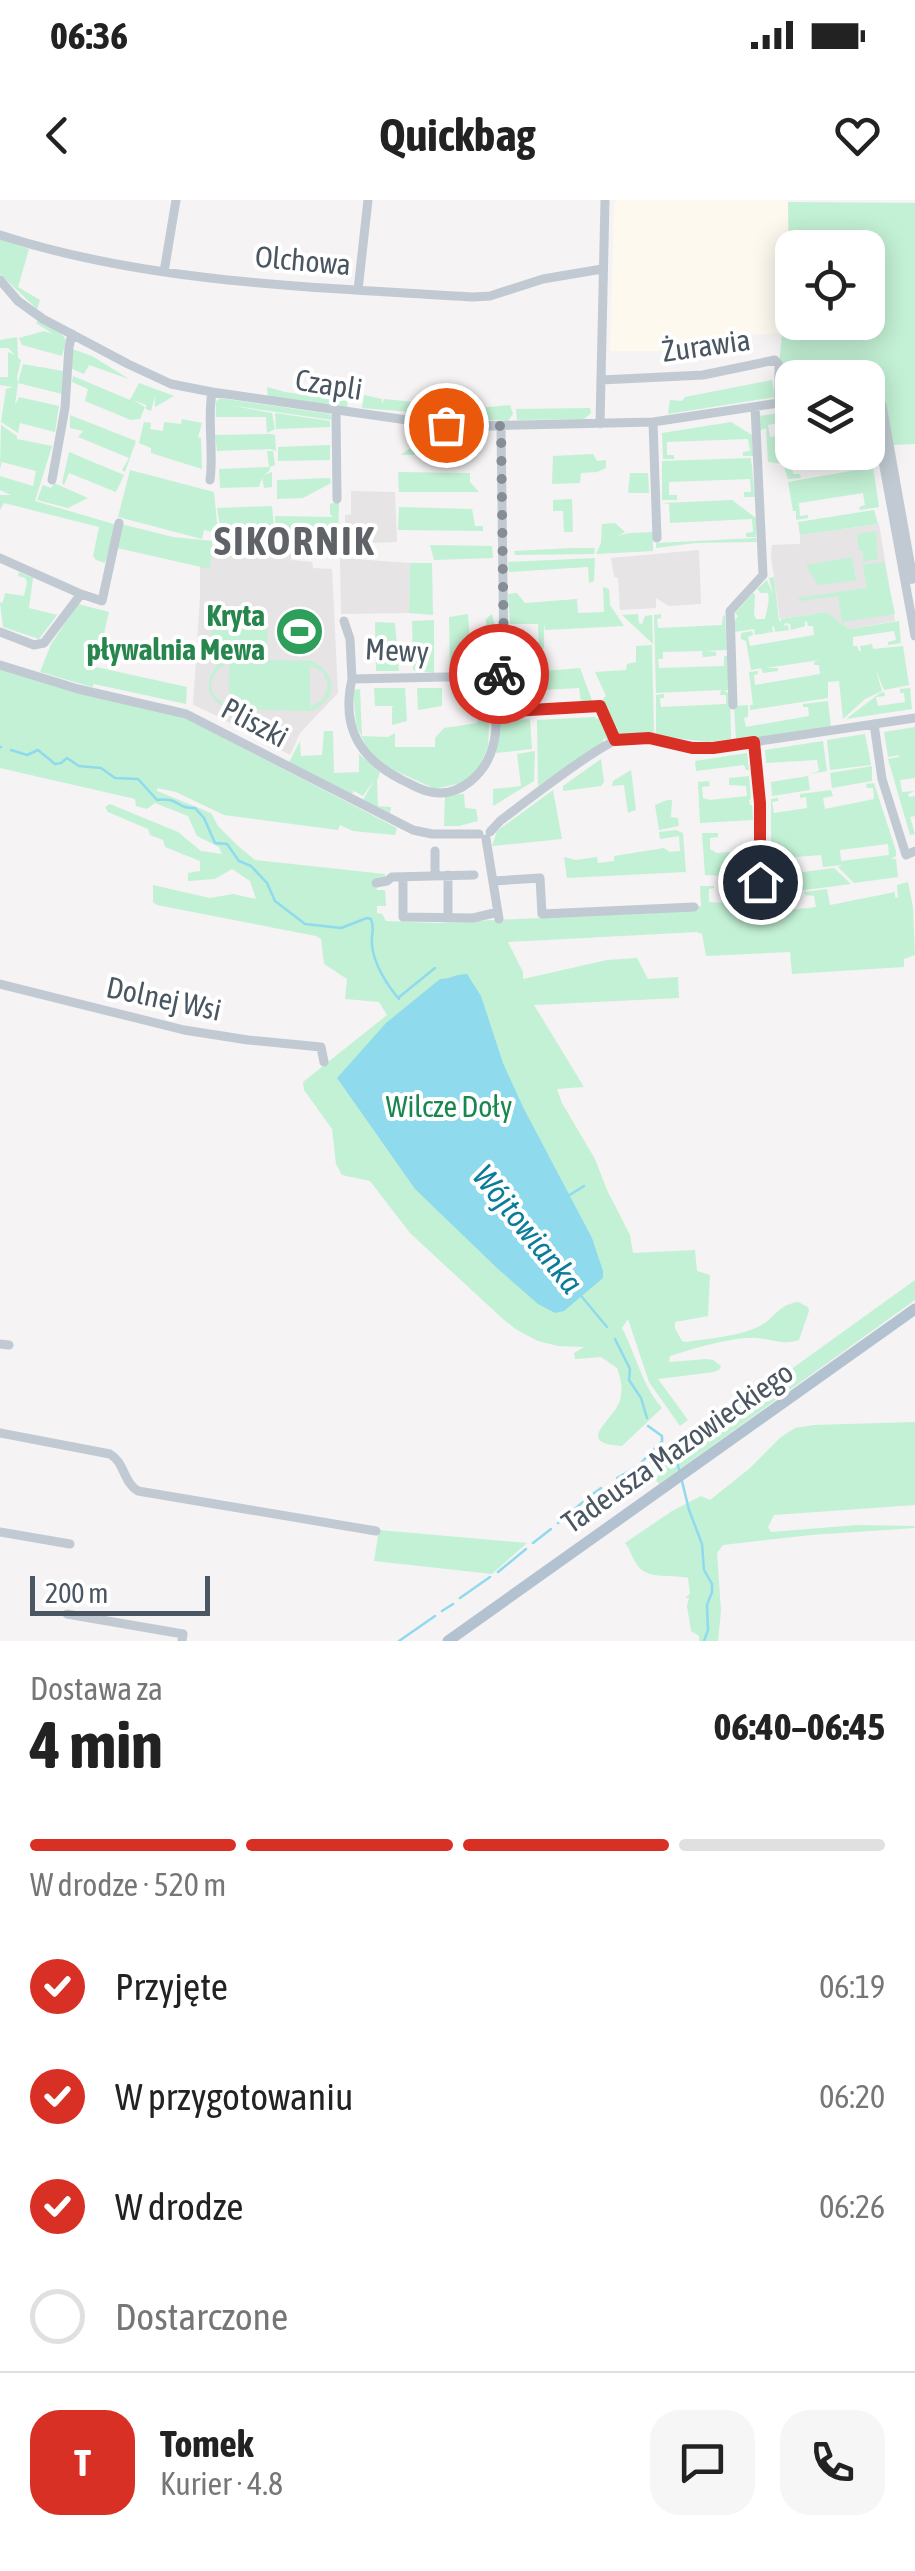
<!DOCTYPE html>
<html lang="pl">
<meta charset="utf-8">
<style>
body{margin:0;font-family:"Asap Condensed",sans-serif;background:#f6f6f6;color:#222;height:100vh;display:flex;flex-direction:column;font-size:38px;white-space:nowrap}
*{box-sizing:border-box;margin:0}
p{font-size:32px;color:#767676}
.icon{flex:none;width:55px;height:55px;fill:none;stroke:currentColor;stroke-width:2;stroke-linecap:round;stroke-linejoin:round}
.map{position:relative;height:1441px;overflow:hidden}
.panel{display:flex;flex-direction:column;background:#fff;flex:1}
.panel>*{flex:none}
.tools{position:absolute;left:775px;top:30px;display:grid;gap:20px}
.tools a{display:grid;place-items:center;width:110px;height:110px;border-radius:20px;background:#fff;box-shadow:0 5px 25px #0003;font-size:50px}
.scale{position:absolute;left:30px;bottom:25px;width:180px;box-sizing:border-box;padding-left:10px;border:5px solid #4a5661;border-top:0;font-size:28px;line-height:35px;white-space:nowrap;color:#4a5661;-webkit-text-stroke:8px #fff;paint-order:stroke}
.pin{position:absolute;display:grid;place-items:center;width:85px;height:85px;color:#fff;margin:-42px;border:5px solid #fff;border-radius:50%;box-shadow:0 2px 10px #0007}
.courier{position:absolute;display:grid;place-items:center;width:100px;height:100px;margin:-50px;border:8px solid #d93025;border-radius:50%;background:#fff;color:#222;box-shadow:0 2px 12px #0007}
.head em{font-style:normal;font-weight:700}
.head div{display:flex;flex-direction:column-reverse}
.head{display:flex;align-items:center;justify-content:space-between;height:170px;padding:0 30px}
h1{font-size:65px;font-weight:700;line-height:75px}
.bar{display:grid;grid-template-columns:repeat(4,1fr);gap:15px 10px;align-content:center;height:120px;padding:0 30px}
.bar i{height:12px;border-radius:8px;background:#e0e0e0}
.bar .active{background:#d93025}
.bar p{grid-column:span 4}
.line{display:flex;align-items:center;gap:25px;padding:0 30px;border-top:2px solid #e0e0e0}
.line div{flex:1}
.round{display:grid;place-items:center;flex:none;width:105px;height:105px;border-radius:30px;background:#f6f6f6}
ol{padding:0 30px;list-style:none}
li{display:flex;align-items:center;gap:30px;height:110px}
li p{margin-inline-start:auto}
li .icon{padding:10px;border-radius:50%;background:#d93025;color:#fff;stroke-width:4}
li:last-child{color:#767676}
li i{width:55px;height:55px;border:5px solid #e0e0e0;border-radius:50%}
.status{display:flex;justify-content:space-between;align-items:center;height:70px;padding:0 50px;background:#fff;direction:ltr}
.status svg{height:28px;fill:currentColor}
header{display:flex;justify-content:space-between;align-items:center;height:130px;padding:0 30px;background:#fff;font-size:45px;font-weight:700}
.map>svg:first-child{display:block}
.commercial{fill:#fdf9ef}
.education{fill:#e6e4e5}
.green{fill:#c3f1d5;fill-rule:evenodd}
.water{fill:#90daee}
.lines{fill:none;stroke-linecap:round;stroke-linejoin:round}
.stream{stroke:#90daee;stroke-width:2.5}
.minor{stroke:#c1cad2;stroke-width:9}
.major{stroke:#b3c2d1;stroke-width:11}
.done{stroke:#868d94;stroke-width:10;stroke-dasharray:0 18}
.route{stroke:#d93025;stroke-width:12}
.labels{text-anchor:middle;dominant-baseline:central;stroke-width:8;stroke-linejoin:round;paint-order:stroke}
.street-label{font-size:30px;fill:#4a5661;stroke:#fff}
.leisure-label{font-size:30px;font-weight:bold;fill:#27864d;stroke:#fff;text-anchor:end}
.park-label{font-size:30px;fill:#17864f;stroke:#fff}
.water-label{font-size:32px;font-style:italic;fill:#0c7c9b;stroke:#fff}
.district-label{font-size:40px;font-weight:bold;letter-spacing:2.5px;fill:#5f6368;stroke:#fff}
</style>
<div class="status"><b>06:36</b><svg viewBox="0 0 49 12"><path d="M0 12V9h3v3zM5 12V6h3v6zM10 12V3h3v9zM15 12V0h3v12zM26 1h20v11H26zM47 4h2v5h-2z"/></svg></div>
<header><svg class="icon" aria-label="back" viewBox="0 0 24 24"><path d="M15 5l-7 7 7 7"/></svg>Quickbag<svg class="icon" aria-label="heart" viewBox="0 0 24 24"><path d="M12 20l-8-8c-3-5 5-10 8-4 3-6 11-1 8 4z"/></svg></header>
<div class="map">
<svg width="915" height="1441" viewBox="0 0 915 1441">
<rect width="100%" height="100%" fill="#f5f3f3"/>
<!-- commercial -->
<path class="commercial" d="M618,0H786L788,2L790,133L720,136L664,151H610L614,3Z
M543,453L544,475H511L510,454Z"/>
<!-- education -->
<path class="education" d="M351,291L395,292L397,342L345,344V315L351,314Z
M879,324L895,421L849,429L826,412L780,419L771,356L772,345L800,344V335Z
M200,343L291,354V360L312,362L313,368L332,369L338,493L300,533L290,555L211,513L193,505L200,398Z
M699,350L701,404L669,406L656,398V408L620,410L618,378L614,377L611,358Z
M340,358L410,363L409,413L341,414Z"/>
<!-- green -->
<path class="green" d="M788,2L915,3V244L891,245L888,237L879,239L868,194V178H792V201L779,203V165L782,134L790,133ZM792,48H868V122H792Z
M0,39L29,49L18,87L40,100L37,109L0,74Z
M38,120L61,133L66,140L62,156L22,145L19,138L44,131L53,134L36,123Z
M17,137L18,158L21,160L17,177L18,183L23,164L63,171L62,194L18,183L15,205L19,197L59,206L55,232L20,223L18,233L1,222L6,189L13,187L0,185V177H8V152L15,155L8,148H0V140Z
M72,149L92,156L129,179L89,165L84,174L70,168Z
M73,176L130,200L139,183L174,196L155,207V196L151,211L146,209V205L133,200L145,207L140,219L131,220L85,201L88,189L72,182Z
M772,180L775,197L668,214L670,200L682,201L685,197Z
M267,187L285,192L347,201L348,212L268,197Z
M364,195L382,199V204L384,199L477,208L474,217L362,208Z
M220,198L330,214L332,220L228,205L272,213L275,229L267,233L266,217H216V203H214Z
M510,205L513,214L508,221L477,219L478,208Z
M590,208L591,213L584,219L517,220L516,209Z
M792,212V220L768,225L770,237L778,236L777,241L792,239V252L851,253L792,262L793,274H800L801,278L788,279L783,264L768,262L766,228L759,231L758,216Z
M275,213L330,221V227L276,229Z
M70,215L136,241L125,272L122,270L129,258L78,237L83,231L70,228Z
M182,219L202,223L198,237L201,238L202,269L151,253V248L139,243L144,222L151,223L150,229L163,231L164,222L181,224Z
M731,222L752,235L753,256H743V252L750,251L748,239L667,242V255H674V259H663L662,233Z
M1,225L17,236V239L52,246L35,301L117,325L105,363L96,360L93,356L99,327L4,303L0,310V295H11L0,290V276L33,286L36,271L2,262L0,269Z
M271,234L275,235L276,251L271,249L217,251L215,235Z
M330,245V260L278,261V247Z
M410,248H478L479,254L401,255Z
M267,251H273L275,265L270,267L269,271L264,275L272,272V287L264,288L262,278L259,287L220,288L219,269L269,267Z
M69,252L124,275L116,292L69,273L64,285L62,283Z
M593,254L597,261L606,260V268L597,272L581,273L580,283L552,284L553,256Z
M751,258L755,297H744V292H751L750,279L669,282V295H677V300H662V261Z
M873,267L879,307L860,310L859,307L865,305L863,293L799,303L800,316L808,315V318L796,320V311H793L788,282Z
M130,270L214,292L218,333L204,330L202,339L118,317Z
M398,272L470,273V282L479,292H399Z
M630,273H648L649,293H628Z
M330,278L331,283L303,298L277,299V280Z
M54,283L88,298L68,308L37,300L43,285L51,288Z
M572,299L573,332H564L563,311H553V300Z
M732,300L756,318V337H746V333L753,332L752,319L670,323L669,304L663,303Z
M339,301L338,352L276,345L275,340L221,332L217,308L272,306L275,337V316L333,317L330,314V304Z
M399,307L472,309L475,326H483V331L398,330Z
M874,310L878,324L800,335L798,322Z
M615,323L625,332L618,336L629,333L653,332V351L596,354L601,343L602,324Z
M121,324L173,337L212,341L210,369L117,348Z
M876,331L878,359L863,362V351H859L857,334Z
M756,338L757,342L696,343L656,348V343Z
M430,345L492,346L493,358L434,360Z
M572,348H595L594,354L515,355L514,351Z
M852,357L856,380L818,385L806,365Z
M595,358L594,381L589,383L588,367L509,372L508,362Z
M884,362L895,414L842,422L838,396L799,401L798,398L865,388L867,392L863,365Z
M410,363H432L433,415L409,413Z
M19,372L33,378L29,408L57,415L39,439L3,427L0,403L3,402L5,393L24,396L27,382L25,378L18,376Z
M774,377L779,420L781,422V419L826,412L849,429L899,421L901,443L888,445V442L896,440L894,431L853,437V446H857L859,451H861L860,446L872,444L873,449L903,446L909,485L884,490L876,470L882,491L865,499L843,519L839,481L828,482V498L750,510V505H753L749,472L758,471V474L754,475L755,485L820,474L819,465H814V462L819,460L766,468H778V471L763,473L761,468L751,470L746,441L741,439V433L752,431L753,435L748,437L750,446L814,435L813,426H808L807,422L805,421V426L791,430L790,424L785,423L784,426L788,425L789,430L775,432L774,426L772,427L773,432L755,435L754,429L735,432V420L738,416L735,413L753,393L755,395L754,414L756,419H765C767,408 770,402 768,393H761L757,389L767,380L773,395L769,378Z
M603,387L609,389L610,405L624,426L545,430L544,423V449H539L538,424H510L508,394L517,393L525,403L577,399L578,413L604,412Z
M78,404L109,412L96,467L187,487L186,504L94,484L92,487L40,472L51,444Z
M468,414L472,472L450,469L449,417Z
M492,414L497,435L493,472L487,469L486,419Z
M638,414L639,423L642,424L645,416L652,415L653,444L622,415Z
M661,414V418L657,419L658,428L722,425L723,416L725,415L727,450L705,451L716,452V456L703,457L702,451L663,452V459H658L659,468L724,466V456H727L729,490L723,491L730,493L731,539L708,542L656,536V495L664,494V498H660L661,507L726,504V495H720L721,490L656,493L654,415Z
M434,420V473L413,470L412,421Z
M375,422L395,423L399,471H376Z
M211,424L268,425L267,452L211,451Z
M652,445L654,535L618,536L602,500L606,496L595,472L626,470L627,464L636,462V446Z
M209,459L312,461C337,474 339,500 311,511L227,509C205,499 204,479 219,463L209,462ZM229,463V505L309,507L232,506C206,500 204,474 229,463ZM310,465L323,472L328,485L323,500L310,507Z
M580,468L593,503H581L579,488L504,492V481H509V477L545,476L543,471Z
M0,469L187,519L397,628L395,635L353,631L340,625L338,630L224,615L176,592L157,588V591L211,613L218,626L237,645L255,660L385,674V679L376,680L377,690H385L386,706H377V713L382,714L386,721L438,723L695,710L696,707L701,706L700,686H714V688L709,689V702L749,705V691L738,690L739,687H752L757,698H772L775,715L782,714V711L816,707L814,696L805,695L804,692L827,689L830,705L895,692V697L898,698L897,685L908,682L913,707L915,755L904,759V767L792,774L790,752L706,756L702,734L697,732L508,742L523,772V779L607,760L637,758L648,779L678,777L679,798L534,805L584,887L557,889L562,903L595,959L607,990L630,1035L633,1053L695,1050L697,1071L710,1075L708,1116L675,1122V1128L682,1141L686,1142C709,1138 737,1137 758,1127C775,1119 777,1105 798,1102L808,1107L809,1111L799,1140C783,1145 774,1140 758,1138C734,1136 693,1149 670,1156L669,1162L707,1159L713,1160L721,1166L719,1170L714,1172L658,1179L688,1220L680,1226L649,1182L628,1119L622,1128C636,1155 642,1185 662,1208L622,1246C572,1243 615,1220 620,1200C623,1189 621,1178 617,1168L601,1157L575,1159L574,1153L584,1147L558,1146L538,1141L517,1130L504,1120L410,1033L370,981L342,975L336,964L332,929L304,890L303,882L387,815L379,802L345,799L347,779L324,764L321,739L316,736L157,705L153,702V685L210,698L233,694L256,699L250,681L232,669L215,679L188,681V673L200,671V661L165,647L163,640L150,635L148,629L108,612L105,607L110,604L178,632L201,651L222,654L219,647L197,636L188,616L155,603L147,609L136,606L135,599L0,568Z
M374,488H405L407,521L392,525V507L394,506H375Z
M417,488H442V506L418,510Z
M910,488L912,509L846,519L880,493L884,492L885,496L876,497L878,506L905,502L904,493H900V489Z
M360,489L362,536L388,537L395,533V547H435V538L444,528L477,523L478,505L490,506L488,547L480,565L465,582L435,589L381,564L366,546L356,525L353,490Z
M828,501L831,527L736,541L734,506L748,505V517L744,518L746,527L809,516L808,507H803V504Z
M603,512L614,537L607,540L604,538L602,544L538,586L537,520L595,517L597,519Z
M530,519L532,549L496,553L497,521Z
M915,527V578L900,580L902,592L915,591L908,594L909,597L915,596V616L910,617L915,634L910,635L888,559L899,557V555L888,557L884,532Z
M324,531H333L334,573L359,572V554L380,572L377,581L378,606L391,607L390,613L363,600L375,579L363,596L354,591L352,594L289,562L300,541L301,556L322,555Z
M865,534L871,565L830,570L827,540Z
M823,541L827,571L810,574L819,571L817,560L766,563L765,550Z
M535,551L534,581L493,606V589L521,586L517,554Z
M747,553L749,570H746L744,565L696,571L695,561Z
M601,559L604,582L601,586L563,591V586Z
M872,566V581L832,588L830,573Z
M631,570L636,610L628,613L624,585L612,586L613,581Z
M749,576L751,599L749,600L750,605H752L753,620L700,623L698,582L709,581L710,586L702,587L703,598L710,600L747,596L746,586L729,585V578Z
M808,576L810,590L772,596L771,582Z
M874,583L896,651V656L891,659H896L898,677L854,683L838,667L842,665L823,667L821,655L772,659L771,670V599L778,598V601L772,602L774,613L807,608L806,597L800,598V594L831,590L833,596L823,598L825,609L874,599L873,588H867L866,584ZM888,644L889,655L841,661L840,650Z
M553,590L562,639L492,646L497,631Z
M464,594L465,608L476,609L478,621L459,626H444L445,595Z
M667,600H672L671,617L678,618L679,626L659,630L655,605Z
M676,630L683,633L686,672L567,678L564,657L576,660L597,657L598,663L614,661V656L664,648L670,652L680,651L679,636L660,639L659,632Z
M702,633H718V637L710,638V649L717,653L753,650L751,677L705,675Z
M834,668L851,684L775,694L772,676Z
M915,1080V1100L659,1284L651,1273L649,1274L648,1268L679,1238L684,1244H689L727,1219L728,1207L772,1183Z
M915,1222V1305L774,1315L768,1327L771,1332L857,1325L914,1326L915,1328L811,1335L723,1345L717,1353L721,1411L718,1441H699V1436L691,1431L687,1406L689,1398H685L690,1394L688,1378C673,1374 648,1380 638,1366C632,1359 631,1350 625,1343L672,1311L701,1296L710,1300L749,1269L781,1237L795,1228L814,1225Z
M379,1330L527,1343L492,1374L374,1361Z"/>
<!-- water -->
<path class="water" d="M467,774L481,796L503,863L523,907L592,1038L603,1071V1078L564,1111L555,1113L538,1104L497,1068L415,989L337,878L386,823L440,779C450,779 457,774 467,774Z
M727,1209L729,1214L727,1219L685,1245L681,1239L706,1220Z"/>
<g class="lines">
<!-- stream -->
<path class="stream" d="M0,547H1
M11,550L27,555L38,550L55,564L61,563L67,558L79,566L101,568L115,578L138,579L157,600C180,597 176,609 195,608L204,618L215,643L227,644L239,661L251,666L267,683L275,701L305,724L341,728L367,718L371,719C375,729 371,734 372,744C373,763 387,785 399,799
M398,798L435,768
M568,996L584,986
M582,1097L607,1127
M615,1139L630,1169L629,1180L641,1198L647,1218
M648,1226L662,1236V1244L677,1262L680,1273
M617,1278L638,1266L661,1242
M682,1281L689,1310L702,1344L704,1370L712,1384V1392L707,1405L708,1430L704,1441
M589,1297L601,1288
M558,1323L583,1302
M533,1343L551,1329
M498,1372L526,1349
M460,1398L490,1377
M442,1411L453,1404
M399,1441L435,1416"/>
<!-- minor -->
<path class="minor" d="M0,35C152,84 315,87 473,97L490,96L543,79L602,69
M164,72L176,0
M0,80L18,101L43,119L128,164L171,184L212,192L421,222L473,226L653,222L792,201
M358,90L368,0
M601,180L703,175L775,160L779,165V203
M868,194L872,201L915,436
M872,201L882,205L913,379L905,380
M336,209L337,299
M653,222L657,338
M600,224L605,0
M52,280L65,208L69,147L72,134
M210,280C214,251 207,221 212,192
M0,358L81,394L102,401L119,323
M344,421L350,439L352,479L493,476
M0,432L34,445L44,443L81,394
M0,465L78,489L186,514L413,630L432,634H479
M493,476L502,472L504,462L501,226
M352,479C341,527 359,558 402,580C411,584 421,591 431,592C460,598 486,573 493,546C499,524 495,499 493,476
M733,505L730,411L763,375L755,207
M496,513L600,506L615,540
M874,524L882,579L906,655L915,651
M754,542L760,603V682L764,691
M490,632L500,621C520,606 603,541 621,539C653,535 682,547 713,548L915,518
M486,639L499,719
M435,651V675
M403,677V717L473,718L498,712
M493,681L540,678L542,714L694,707
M376,683L387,681L392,677L474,675
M448,718V675
M0,784L184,830L248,840L321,847L324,862
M0,1144L9,1145
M0,1233L110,1254C125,1263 123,1282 138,1291L376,1331
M0,1332L70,1344
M67,1414L183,1434L182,1441"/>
<!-- major -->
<path class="major" d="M448,1441L915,1109"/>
</g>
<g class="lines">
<!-- done -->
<path class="done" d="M446,225L501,226L504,462L502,472L499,474"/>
<!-- route -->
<path class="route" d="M499,474L493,476L496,512L600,506L615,540L649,538L692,548H713L754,542L760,603V682"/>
</g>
<!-- icons -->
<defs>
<symbol id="stadium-disc" viewBox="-11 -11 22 22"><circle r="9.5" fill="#2e9e5b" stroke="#fff"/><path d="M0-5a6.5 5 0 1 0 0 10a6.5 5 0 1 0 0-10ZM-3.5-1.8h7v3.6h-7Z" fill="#fff"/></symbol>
</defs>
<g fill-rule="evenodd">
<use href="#stadium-disc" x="272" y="404" width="55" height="55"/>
</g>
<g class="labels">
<!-- street labels -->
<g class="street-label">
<text transform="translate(303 60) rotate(5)">Olchowa</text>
<text transform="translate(706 145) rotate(-8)">Żurawia</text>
<text transform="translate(329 184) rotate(9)">Czapli</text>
<text transform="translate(397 450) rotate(3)">Mewy</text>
<text transform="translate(255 522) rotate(28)">Pliszki</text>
<text transform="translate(164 798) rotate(12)">Dolnej Wsi</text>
<text transform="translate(677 1247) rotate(-35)">Tadeusza Mazowieckiego</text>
</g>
<!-- leisure labels -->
<g class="leisure-label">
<text x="265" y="415">Kryta<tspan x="265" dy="34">pływalnia Mewa</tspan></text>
</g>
<!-- park labels -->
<g class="park-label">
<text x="449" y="906">Wilcze Doły</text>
</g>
<!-- water labels -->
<g class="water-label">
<text transform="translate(528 1029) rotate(51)">Wójtowianka</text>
</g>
<!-- district labels -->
<g class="district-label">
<text x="295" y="340">SIKORNIK</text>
</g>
</g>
</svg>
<div class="tools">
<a><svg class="icon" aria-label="locate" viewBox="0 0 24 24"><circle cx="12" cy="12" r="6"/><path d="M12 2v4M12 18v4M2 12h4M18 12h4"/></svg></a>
<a><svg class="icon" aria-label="layers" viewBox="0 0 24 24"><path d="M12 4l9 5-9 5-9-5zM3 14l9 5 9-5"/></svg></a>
</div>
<div class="scale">200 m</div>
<div class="pin" style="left:446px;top:225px;background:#ea580c"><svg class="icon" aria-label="bag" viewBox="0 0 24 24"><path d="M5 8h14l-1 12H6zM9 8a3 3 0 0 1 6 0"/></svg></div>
<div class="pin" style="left:760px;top:682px;background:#1f2937"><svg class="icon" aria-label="home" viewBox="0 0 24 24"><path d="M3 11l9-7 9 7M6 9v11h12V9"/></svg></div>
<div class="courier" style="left:499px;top:474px"><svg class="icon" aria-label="bike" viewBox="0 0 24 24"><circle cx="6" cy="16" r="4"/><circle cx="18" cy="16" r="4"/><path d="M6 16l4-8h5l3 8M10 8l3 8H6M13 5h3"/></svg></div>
</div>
<section class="panel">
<div class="head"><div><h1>4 min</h1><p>Dostawa za</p></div><em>06:40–06:45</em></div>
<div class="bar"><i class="active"></i><i class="active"></i><i class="active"></i><i></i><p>W drodze · 520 m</p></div>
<ol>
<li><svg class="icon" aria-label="check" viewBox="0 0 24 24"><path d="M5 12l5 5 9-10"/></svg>Przyjęte<p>06:19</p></li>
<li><svg class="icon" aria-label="check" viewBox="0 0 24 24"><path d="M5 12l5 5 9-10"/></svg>W przygotowaniu<p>06:20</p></li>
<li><svg class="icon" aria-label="check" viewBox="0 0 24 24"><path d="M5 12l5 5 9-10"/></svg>W drodze<p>06:26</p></li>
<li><i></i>Dostarczone</li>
</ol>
<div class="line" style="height:180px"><b class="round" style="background:#d93025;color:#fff">T</b><div><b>Tomek</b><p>Kurier · 4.8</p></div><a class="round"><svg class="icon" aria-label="chat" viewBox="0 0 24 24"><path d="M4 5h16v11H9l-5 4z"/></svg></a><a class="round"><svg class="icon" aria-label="phone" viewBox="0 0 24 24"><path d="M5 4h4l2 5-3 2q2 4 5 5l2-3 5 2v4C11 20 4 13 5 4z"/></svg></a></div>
</section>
